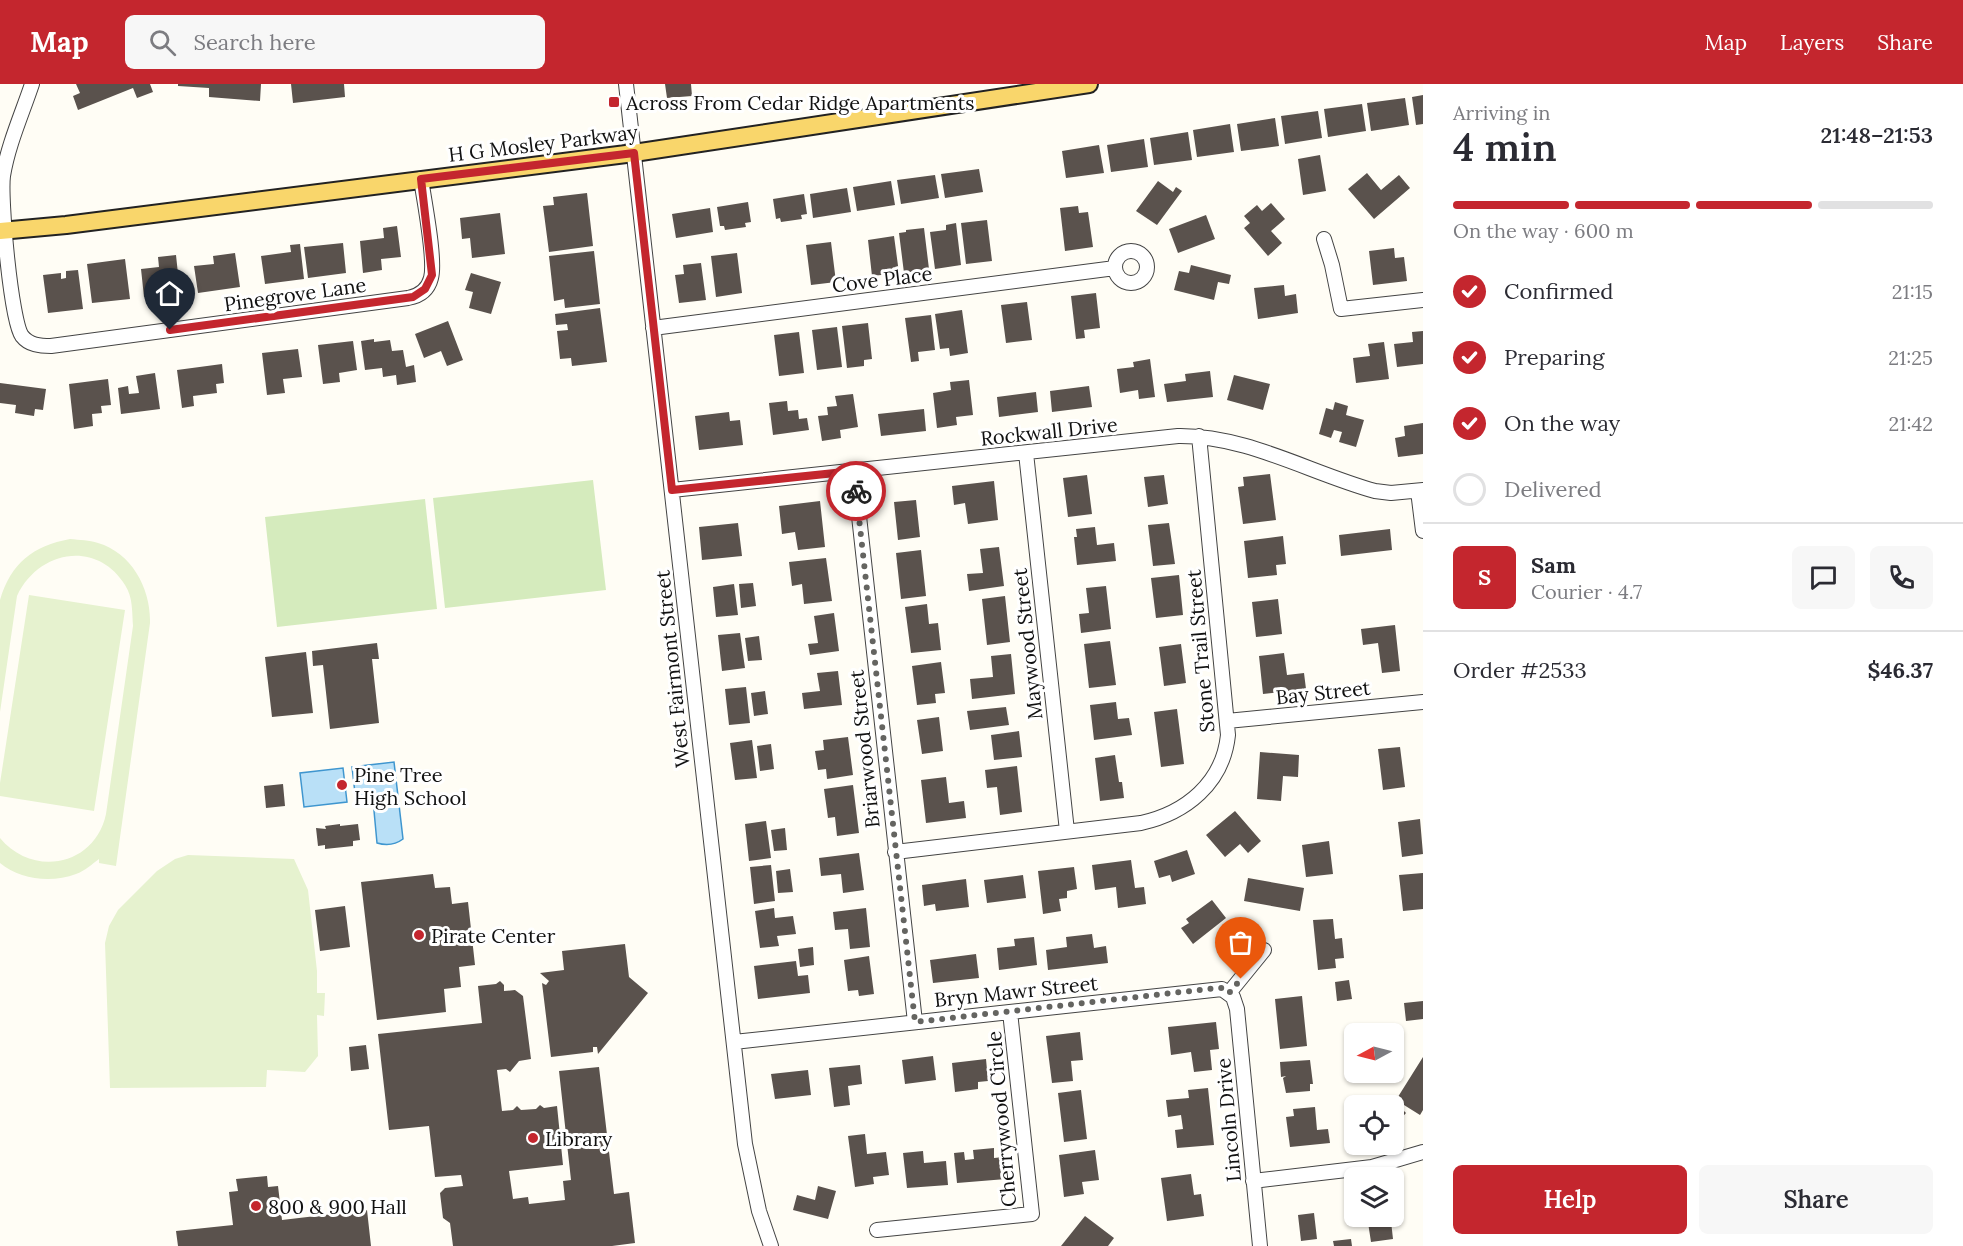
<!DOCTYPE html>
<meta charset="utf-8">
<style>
body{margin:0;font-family:Lora,serif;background:#f7f7f7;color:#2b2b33;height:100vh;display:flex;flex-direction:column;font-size:22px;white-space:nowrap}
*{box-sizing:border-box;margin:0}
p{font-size:20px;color:#7c7c81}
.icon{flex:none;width:33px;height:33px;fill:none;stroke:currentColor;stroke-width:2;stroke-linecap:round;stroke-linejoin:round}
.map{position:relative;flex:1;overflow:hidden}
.side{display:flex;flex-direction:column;background:#fff;width:540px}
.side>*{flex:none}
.needle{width:39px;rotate:263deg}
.buttons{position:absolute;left:1344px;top:939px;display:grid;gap:12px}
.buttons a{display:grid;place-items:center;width:60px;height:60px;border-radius:9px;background:#fff;box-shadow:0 2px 4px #0004;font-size:30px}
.pin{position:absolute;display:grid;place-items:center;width:51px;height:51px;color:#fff;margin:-62px -26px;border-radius:50% 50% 50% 0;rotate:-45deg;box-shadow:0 0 6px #0007}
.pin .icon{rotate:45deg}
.courier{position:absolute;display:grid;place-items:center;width:60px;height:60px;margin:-30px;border:4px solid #c4262e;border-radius:50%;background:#fff;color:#222;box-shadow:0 2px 8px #0007}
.summary em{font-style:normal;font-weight:600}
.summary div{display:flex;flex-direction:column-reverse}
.summary{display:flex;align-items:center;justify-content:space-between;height:102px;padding:0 30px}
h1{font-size:39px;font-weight:600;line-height:45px}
.bar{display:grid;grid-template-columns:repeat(4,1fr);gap:9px 6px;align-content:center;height:72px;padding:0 30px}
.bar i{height:8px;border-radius:4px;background:#e1e1e2}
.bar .active{background:#c4262e}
.bar p{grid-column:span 4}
.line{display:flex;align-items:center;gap:15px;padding:0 30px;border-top:2px solid #e1e1e2}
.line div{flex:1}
.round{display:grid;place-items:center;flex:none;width:63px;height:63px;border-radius:9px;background:#f7f7f7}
ol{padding:0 30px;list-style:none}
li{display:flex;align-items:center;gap:18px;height:66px}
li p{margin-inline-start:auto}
li .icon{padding:6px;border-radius:50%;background:#c4262e;color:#fff;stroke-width:4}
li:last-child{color:#7c7c81}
li i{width:33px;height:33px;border:3px solid #e1e1e2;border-radius:50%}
.action{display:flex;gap:12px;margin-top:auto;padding:12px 30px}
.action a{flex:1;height:69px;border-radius:9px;background:#c4262e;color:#fff;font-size:24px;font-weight:600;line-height:69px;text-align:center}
.action a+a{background:#f7f7f7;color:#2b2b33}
header{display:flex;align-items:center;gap:36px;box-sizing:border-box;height:84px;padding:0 30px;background:#c4262e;color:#fff}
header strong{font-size:28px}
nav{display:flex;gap:33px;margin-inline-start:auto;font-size:21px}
.search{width:420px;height:54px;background:#f7f7f7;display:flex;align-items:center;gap:15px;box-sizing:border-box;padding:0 21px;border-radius:9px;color:#7c7c81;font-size:22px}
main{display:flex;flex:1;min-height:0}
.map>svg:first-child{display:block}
.green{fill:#d5ebbd}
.pitch{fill:#e6f2cf}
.water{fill:#b9e0f7;stroke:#3f96cf;stroke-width:1.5}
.building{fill:#5a524d}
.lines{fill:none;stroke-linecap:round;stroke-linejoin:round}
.minor-casing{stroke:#444;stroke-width:16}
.major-casing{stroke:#222;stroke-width:20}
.minor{stroke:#fff;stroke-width:14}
.major{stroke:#f9d66b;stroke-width:16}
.done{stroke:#646461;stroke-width:6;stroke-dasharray:0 10.8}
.route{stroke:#c4262e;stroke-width:8}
.poi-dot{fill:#c4262e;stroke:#fff;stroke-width:2}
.labels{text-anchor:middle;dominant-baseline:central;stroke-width:6;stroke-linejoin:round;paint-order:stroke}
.poi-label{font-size:20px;fill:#111;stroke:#fff;text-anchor:start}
.street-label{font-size:20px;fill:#111;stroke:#fff}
</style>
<header>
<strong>Map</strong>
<div class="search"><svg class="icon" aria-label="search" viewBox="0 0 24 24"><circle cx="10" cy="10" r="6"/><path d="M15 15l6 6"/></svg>Search here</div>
<nav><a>Map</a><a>Layers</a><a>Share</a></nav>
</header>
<main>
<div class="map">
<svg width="1423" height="1162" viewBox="0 0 1423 1162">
<rect width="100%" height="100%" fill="#fffdf5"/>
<!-- green -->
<path class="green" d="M593,396L606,506L445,524L433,414Z
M425,415L437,525L277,543L265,433Z"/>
<!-- pitch -->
<path class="pitch" d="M70,455C80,456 89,456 98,459C132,469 151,505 150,539L116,782L99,779V775C92,780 85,787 76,790C52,799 20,796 0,779V754C33,794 95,782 106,730L133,542C132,528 133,513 125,501C96,455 38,467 17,512L0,628V516C11,479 33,462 70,455Z
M29,511L125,526L94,727L0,712V699Z
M188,771L294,775L308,806L317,887V909H325L324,932L317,931L318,972L305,988L267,986L266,1003L110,1004L105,859L109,842L118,826L157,787L175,775Z"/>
<!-- water -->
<path class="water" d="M394,678L403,755C395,761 387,762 377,759L373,716L356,718L352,683Z
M343,684L347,718L304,723L300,689Z"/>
<!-- building -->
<path class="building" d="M76,0H150L153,8L137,14L133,4L78,26L73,12L80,9Z
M178,0H261L260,17L209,13V4L178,2Z
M291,0H344L345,13L293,19Z
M665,0H691L692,12L667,14Z
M1423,11V40L1416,41L1412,13Z
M1405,14L1409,41L1371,47L1367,19Z
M1362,20L1366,47L1328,53L1324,25Z
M1318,27L1322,54L1285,60L1281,32Z
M1275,34L1279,62L1241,67L1237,40Z
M1230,40L1234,68L1197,73L1193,46Z
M1188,48L1192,76L1154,81L1150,54Z
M1144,55L1148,83L1111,88L1107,61Z
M1099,61L1104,89L1066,94L1062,67Z
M1320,71L1326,107L1303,111L1298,75Z
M979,85L983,108L945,114L941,90Z
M1367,89L1381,106L1399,91L1410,104L1374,135L1348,105Z
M935,91L939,114L901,120L897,96Z
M891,97L895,121L857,127L853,103Z
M1158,97L1173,108L1176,103L1182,107L1157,141L1136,127Z
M847,104L851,128L813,134L810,110Z
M587,109L593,162L549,168L543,122L554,121L553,113Z
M804,110L807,130L801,131L802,135L781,138L780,134L776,135L773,115Z
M748,118L751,138L745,139L746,143L725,146L724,142H720L717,123Z
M1271,119L1285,135L1271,147L1282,159L1268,172L1244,144L1250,139L1244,132L1257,121L1262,127Z
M1078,122L1079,129L1088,128L1093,163L1065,167L1060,124Z
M710,124L713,148L676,154L672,130Z
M500,129L505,170L472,174L470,154L462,155L460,134Z
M1206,131L1215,155L1178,169L1169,145Z
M987,136L992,177L966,180L961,139Z
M956,139L961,181L935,185L930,148L946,146V141Z
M397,142L401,173L381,175L382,186L363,189L360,157L384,154L383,144Z
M924,144L929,185L904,189L899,149L906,148V146Z
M894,152L899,189L872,192L868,156Z
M831,158L836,198L811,201L806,161Z
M343,159L346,189L308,194L304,163Z
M300,160L304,195L265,200L261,172L291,168L290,161Z
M1394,164L1395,174L1404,173L1407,197L1373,201L1369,167Z
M594,167L600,220L565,224L564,215L554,217L549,172Z
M235,169L240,203L198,209L194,182L214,180L213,172Z
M737,169L742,209L716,213L711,172Z
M176,171L180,209L144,213L141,185L159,183L158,173Z
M125,175L130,215L92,219L87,180Z
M701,179L706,216L679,219L675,191L684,190L683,181Z
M1191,181L1231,191L1229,200L1218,198L1214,216L1174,206L1179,187L1189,189Z
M78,186L83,225L48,229L43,191L61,189V195L66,194V187Z
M471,189L501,198L491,230L469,224L473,208L465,206Z
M1284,201L1285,212L1296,210L1298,229L1258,235L1254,204Z
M1096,209L1100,244L1084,246L1085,254L1076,255L1071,212Z
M1027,218L1032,256L1006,259L1001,221Z
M600,224L607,278L572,282L571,274L560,275L557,247L568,246L567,240L556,241L555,230Z
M962,226L968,269L950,272L949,264L940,265L935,230Z
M931,231L935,266L918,268L919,277L911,278L905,234Z
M448,237L463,276L447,282L441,267L424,274L415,250Z
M868,239L872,275L864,276V282L847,284L842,242Z
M837,243L842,283L817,286L812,246Z
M1423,247V280L1397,283L1394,260L1413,258L1412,248Z
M799,248L804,289L779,292L774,251Z
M374,255V258L390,256L392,267L403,266L406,283L414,281L416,298L397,301L396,291L383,293L382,284L365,286L361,257Z
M353,257L357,286L339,289L340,298L323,300L318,261Z
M1384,258L1389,295L1356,299L1353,274L1370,272L1368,260Z
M298,265L302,293L283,295L285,309L267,311L262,269Z
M1150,275L1155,313L1139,315L1138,306L1120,309L1117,285L1134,283L1133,278Z
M222,280L224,299L216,300L217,309L193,312L194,322L182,324L177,286Z
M1210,287L1213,313L1167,318L1164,300L1186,297L1185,290Z
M155,289L160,325L121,330L118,304L128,302L129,310L139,309L136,292Z
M1234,291L1270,300L1263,326L1227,316Z
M108,295L111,321L101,322L102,329L92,330L93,342L74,345L69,300Z
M969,296L973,331L956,333L957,341L937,344L933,309L951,306L950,298Z
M0,299L46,305L43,326L35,325L34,332L15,329L16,321L0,319Z
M1089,302L1092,323L1052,328L1050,307Z
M1036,308L1038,328L999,333L997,313Z
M853,310L858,343L840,346L841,354L822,357L818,332L828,331L827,323L837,322L835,312Z
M787,317L788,327L798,326L799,335L807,334L809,346L773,351L769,319Z
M1335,318L1348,322L1346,331L1364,336L1356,363L1339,358L1342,348L1334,346L1331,354L1319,350L1326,324L1333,326Z
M924,325L926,347L881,352L878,330Z
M729,328L730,337L740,336L743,361L699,366L695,332Z
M1423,339V370L1398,373L1395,354L1405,352L1404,342Z
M1270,390L1276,436L1243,440L1238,403L1244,402L1243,393Z
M1087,391L1092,430L1068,433L1063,394Z
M1164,391L1168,420L1148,423L1144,393Z
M994,397L998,436L968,440L965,419L954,421L952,402Z
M916,416L920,453L898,456L894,418Z
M820,417L825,463L798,466L795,448L782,450L779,422Z
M738,439L742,472L702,476L699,443Z
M1169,439L1175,480L1153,482L1148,441Z
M1095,443L1097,461L1114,459L1116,477L1077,481L1074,453H1077L1076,445Z
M1390,445L1392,466L1341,472L1339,451Z
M1283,452L1286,480L1276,481L1277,491L1248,494L1244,457Z
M999,463L1004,502L969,507L967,490L983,489L980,465Z
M921,466L926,512L901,515L896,469Z
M826,474L832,517L804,520L802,500L792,502L789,478Z
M1179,491L1183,531L1156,534L1151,494Z
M753,499L756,522L741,524L739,500Z
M734,500L738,531L716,533L713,503Z
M1106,502L1111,545L1081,549L1079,530L1089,529L1086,504Z
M1005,512L1010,558L987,561L982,515Z
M1278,515L1282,550L1256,553L1252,518Z
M927,520L929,540L938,539L941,566L911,569L905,523Z
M834,529L839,567L810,571L808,560L818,559L814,532Z
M1395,541L1400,587L1382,589L1378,559L1363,561L1361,545Z
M740,549L745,584L722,587L718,551Z
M759,552L762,576L748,577L745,554Z
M1110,557L1116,601L1089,604L1084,560Z
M377,559L379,575H372L379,639L330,645L323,581L313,582L312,567Z
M1181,560L1186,599L1164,602L1159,563Z
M306,568L313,629L272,633L265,573Z
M1284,569L1287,591L1304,589L1306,605L1263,610L1259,572Z
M1011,570L1015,610L972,615L970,595L993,593L991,572Z
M941,578L945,609L935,610L936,619L917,621L912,582Z
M838,587L842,621L804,625L802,609L820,607L817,589Z
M746,603L750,639L729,641L725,605Z
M765,607L768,630L754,632L751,609Z
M1116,618L1118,635L1129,634L1132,651L1094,656L1090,621Z
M1006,623L1009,641L970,646L967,627Z
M1177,625L1184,680L1161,683L1154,628Z
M939,633L943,667L922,670L917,636Z
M1019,647L1022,673L994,676L991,651Z
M848,653L853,691L827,695L826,685L818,686L815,667L824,666L823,656Z
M752,656L757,694L735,696L730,659Z
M771,660L774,685L760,687L757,662Z
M1400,663L1405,703L1383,706L1378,665Z
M1260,668L1299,671L1298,693L1283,692L1281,717L1257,715Z
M1115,671L1119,698H1122L1124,714L1100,717L1095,674Z
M1017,682L1022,728L1000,731L997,703L987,704L985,686Z
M946,693L949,719L964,717L966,734L926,739L921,696Z
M283,700L285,722L266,724L264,702Z
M853,701L859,749L837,752L835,733L828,734L824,705Z
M1235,727L1261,757L1248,769L1240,760L1225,773L1206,751Z
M1420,735L1423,770L1402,773L1398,738Z
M766,737L771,774L749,777L745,740Z
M340,740V742L358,740L360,756L353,757V762L325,765V761L318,762L316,744L326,745L325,742Z
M785,744L787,766L774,767L771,746Z
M1329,757L1333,790L1306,793L1302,761Z
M1187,766L1195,790L1172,798L1170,791L1159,794L1154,777Z
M859,769L864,806L843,809L841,790L821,792L819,774Z
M1131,776L1135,804L1144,803L1146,820L1118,824L1116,803L1095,806L1092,781Z
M771,781L775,817L754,820L750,783Z
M1074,783L1077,805L1067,807V814L1059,815L1061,827L1043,830L1038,787Z
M790,785L793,808L778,809L776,787Z
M1423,789V825L1403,827L1399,791Z
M433,790L435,804L450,803L452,820L468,818L475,881L459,883L461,903L444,905L446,928L377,936L361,798Z
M1023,791L1026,814L987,819L984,796Z
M1248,794L1304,804L1300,827L1244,817Z
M966,795L969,823L936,827L935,820L924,822L922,801Z
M1212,816L1226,834L1193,860L1181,844L1189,839L1186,835Z
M345,822L350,863L320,867L315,826Z
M774,824L775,834L793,832L796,850L777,852L779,862L760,864L755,827Z
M866,824L870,863L850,865L848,845L835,846L833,828Z
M1333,835L1335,855L1342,854L1344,874L1335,875L1336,884L1318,886L1313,836Z
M1092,850L1094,864L1106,862L1108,879L1048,886L1046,866L1067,863L1066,853Z
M1034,853L1037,881L999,886L997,864L1015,862L1014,855Z
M625,860L629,893L648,909L598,970L597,963H593V968L551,973L542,899L546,901L549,897L540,889L564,886L562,867Z
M813,863L814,881L800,883L798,865Z
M976,870L979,894L933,899L930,876Z
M869,872L874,910L859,912L858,906L848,907L844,876Z
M796,877L798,892L808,891L810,909L758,915L754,882Z
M1349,896L1352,915L1337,917L1335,898Z
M500,897L504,901V907L515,906L523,912L531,975L519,977L510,988L506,985L497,986L502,1027L513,1026L517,1022L521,1026L536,1025L540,1021L544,1024L557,1022L563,1081L509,1087L513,1115L528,1113L529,1120L565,1116L563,1097L571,1096L559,987L599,983L614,1110L629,1108L635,1159L612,1162H453L450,1139L443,1134L440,1109L445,1104L463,1102L461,1091L435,1093L429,1042L389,1046L378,950L482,939L478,902L496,900Z
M1302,912L1307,962L1280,965L1275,915Z
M1423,917V935L1406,937L1404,919Z
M1216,938L1219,965L1210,966L1212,986L1194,988L1191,968L1171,971L1168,943Z
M1080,948L1083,976L1071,977L1073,997L1052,999L1046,952Z
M366,961L369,985L351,987L349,963Z
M933,972L936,996L905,1000L902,976Z
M1423,973V1026L1420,1031L1396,1016Z
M986,975L988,997L978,998V1005L955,1008L952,979Z
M1310,976L1313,1000H1310V1007L1286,1009L1283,994L1286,992L1281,993L1280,978Z
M860,981L862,1000L848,1002L850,1021L834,1023L829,984Z
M808,986L811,1011L775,1015L771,990Z
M1208,1004L1214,1061L1177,1064L1175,1046L1183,1045L1181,1031L1168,1033L1166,1016L1189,1014L1188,1006Z
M1081,1006L1087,1055L1064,1058L1058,1009Z
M1389,1012L1406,1029L1395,1041L1394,1022H1374L1372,1020L1377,1015L1382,1020Z
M1315,1023L1317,1046L1328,1045L1330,1059L1290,1063L1286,1033L1294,1032L1293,1025Z
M865,1050L867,1070L886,1068L889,1091L873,1093L874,1100L855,1103L848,1052Z
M994,1064V1074L1004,1073L1006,1095L957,1099L954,1069L964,1068L965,1076L974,1075L973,1066Z
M1095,1066L1099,1096L1082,1098L1084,1110L1064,1113L1059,1071Z
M923,1067L924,1079L946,1077L948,1101L907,1104L903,1069Z
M1191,1090L1194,1111L1201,1110L1204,1132L1167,1137L1161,1094Z
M267,1092L268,1103L278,1102L282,1136L367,1126L371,1162H178L176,1147L233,1141L229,1108L238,1107L236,1095Z
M818,1102L836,1107L828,1135L793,1126L797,1111L815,1116Z
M1399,1117L1401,1136L1391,1137L1393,1155L1371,1158L1367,1132H1394V1118Z
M1314,1129L1317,1155L1301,1157L1298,1131Z
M1085,1132L1114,1154L1108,1162H1061Z
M1351,1155L1352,1162H1334L1333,1157Z"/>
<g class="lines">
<defs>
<path id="minor" d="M32,0C22,30 8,61 3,92C0,114 11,237 22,252C29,261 40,262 51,262L408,214C419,212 428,206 431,194C436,176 424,116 421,95
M626,0L745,1060L759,1127L771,1162
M1324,155L1332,181L1341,225L1423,216
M1115 183a16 16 0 1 1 32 0a16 16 0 1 1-32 0Z
M653,244L1115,184
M1026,369L1067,747
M854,387L915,938
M672,406L1178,352C1246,351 1310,389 1375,407L1391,409L1423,406
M1418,407L1423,447
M1227,637L1423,618
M895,768L1141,739C1186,729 1223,699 1228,651L1199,352
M1229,909L1264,866
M734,958L1222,905L1233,913L1237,925L1260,1162
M1253,1097L1372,1083L1423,1068
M877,1146L1032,1130L1010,928"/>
<path id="major" d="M0,147L66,141L634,69L1089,0"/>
</defs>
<!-- minor casing -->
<use href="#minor" class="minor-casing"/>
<!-- major casing -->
<use href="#major" class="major-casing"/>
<!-- minor -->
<use href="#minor" class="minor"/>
<!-- major -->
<use href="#major" class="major"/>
</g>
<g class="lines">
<!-- done -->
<path class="done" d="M856,407L915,938L1217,904H1222L1229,909L1241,895"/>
<!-- route -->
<path class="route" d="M170,246L413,213L425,205L432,191L421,95L634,69L672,406L854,387L856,407"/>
</g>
<!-- markers -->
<g class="poi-dot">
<rect x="608" y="12" width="12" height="12" rx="3"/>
<circle cx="342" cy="701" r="6"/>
<circle cx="419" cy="851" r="6"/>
<circle cx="533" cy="1054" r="6"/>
<circle cx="256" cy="1122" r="6"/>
</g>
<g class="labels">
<!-- poi labels -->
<g class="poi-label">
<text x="626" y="18">Across From Cedar Ridge Apartments</text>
<text x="354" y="690">Pine Tree<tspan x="354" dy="23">High School</tspan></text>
<text x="431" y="851">Pirate Center</text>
<text x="545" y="1054">Library</text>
<text x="268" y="1122">800 &amp; 900 Hall</text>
</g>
<!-- street labels -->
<g class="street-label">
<text transform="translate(543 59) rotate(-7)">H G Mosley Parkway</text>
<text transform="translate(882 195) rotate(-7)">Cove Place</text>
<text transform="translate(295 210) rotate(-8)">Pinegrove Lane</text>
<text transform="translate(1049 347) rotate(-6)">Rockwall Drive</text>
<text transform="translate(1027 560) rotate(-96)">Maywood Street</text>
<text transform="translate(1200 567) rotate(-95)">Stone Trail Street</text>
<text transform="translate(672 585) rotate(-96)">West Fairmont Street</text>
<text transform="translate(1323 608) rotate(-6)">Bay Street</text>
<text transform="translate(864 665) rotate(-96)">Briarwood Street</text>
<text transform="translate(1016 907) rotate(-6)">Bryn Mawr Street</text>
<text transform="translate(1001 1035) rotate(-95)">Cherrywood Circle</text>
<text transform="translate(1228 1036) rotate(-95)">Lincoln Drive</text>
</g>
</g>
</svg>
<div class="buttons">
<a><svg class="needle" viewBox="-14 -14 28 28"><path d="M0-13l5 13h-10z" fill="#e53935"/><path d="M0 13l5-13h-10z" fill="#7c7c81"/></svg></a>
<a><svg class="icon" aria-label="locate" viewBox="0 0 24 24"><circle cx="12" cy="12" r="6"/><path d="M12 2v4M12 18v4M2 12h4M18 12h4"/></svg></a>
<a><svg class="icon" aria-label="layers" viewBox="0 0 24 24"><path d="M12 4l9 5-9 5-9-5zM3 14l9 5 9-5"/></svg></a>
</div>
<div class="pin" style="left:1241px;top:895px;background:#ea580c"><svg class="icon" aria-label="bag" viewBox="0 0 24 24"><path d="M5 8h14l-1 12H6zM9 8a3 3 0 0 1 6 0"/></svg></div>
<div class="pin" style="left:170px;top:246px;background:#1f2937"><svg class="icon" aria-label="home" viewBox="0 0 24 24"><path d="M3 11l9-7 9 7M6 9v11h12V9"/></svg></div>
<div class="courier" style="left:856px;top:407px"><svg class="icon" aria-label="bike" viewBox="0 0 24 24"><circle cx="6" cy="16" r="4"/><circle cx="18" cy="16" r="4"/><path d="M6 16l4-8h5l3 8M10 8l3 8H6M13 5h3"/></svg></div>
</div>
<section class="side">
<div class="summary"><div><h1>4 min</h1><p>Arriving in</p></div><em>21:48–21:53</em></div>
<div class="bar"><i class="active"></i><i class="active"></i><i class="active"></i><i></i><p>On the way · 600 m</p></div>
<ol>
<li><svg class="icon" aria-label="check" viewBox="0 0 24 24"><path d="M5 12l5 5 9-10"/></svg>Confirmed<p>21:15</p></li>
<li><svg class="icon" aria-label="check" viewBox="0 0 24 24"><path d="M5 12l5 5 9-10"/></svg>Preparing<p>21:25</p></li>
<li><svg class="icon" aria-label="check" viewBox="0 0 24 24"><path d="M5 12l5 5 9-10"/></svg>On the way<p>21:42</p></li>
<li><i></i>Delivered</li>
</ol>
<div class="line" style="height:108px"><b class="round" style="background:#c4262e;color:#fff">S</b><div><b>Sam</b><p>Courier · 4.7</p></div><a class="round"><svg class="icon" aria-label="chat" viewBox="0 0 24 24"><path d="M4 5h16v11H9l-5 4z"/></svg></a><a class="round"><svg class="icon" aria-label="phone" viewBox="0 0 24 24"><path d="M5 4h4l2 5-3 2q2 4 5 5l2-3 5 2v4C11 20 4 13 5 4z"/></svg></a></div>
<div class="line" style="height:78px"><div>Order #2533</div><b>$46.37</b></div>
<div class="action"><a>Help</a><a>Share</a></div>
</section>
</main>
